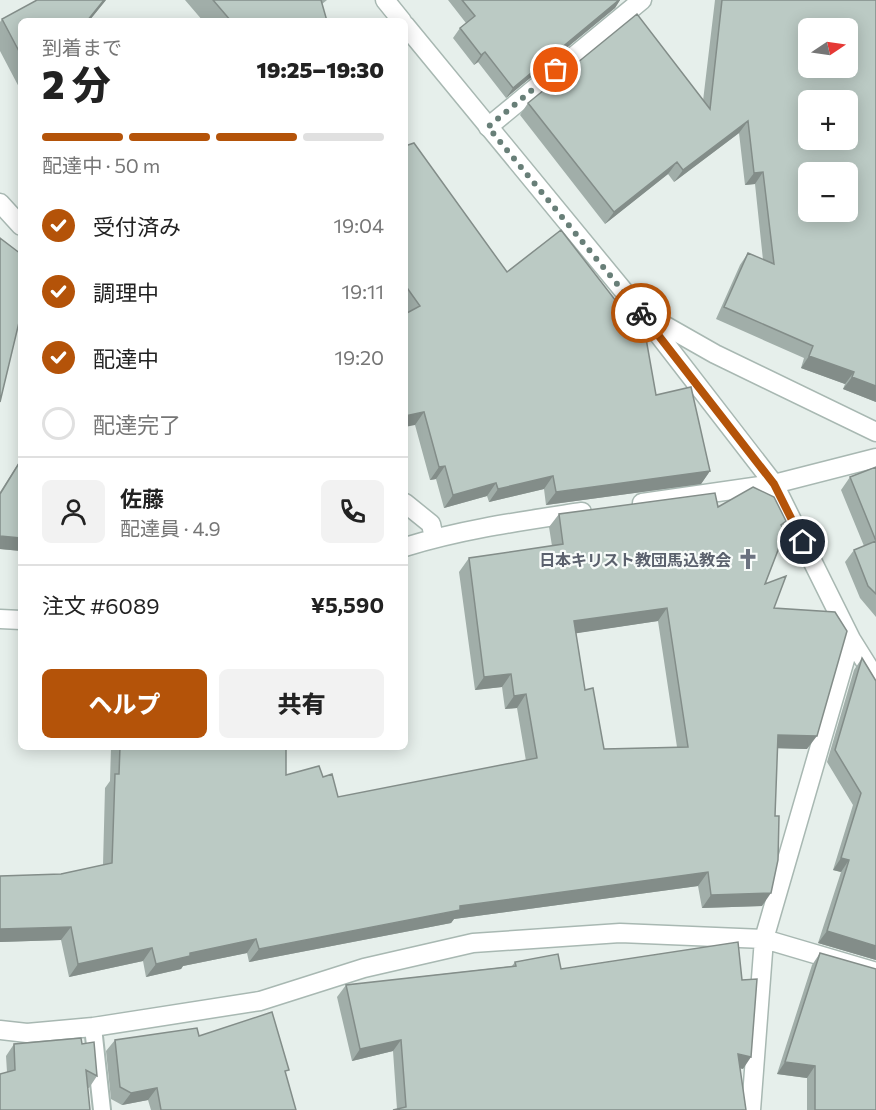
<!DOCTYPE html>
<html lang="ja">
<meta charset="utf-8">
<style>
body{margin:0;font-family:Commissioner,"Noto Sans JP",sans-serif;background:#f2f2f2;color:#222;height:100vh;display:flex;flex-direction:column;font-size:22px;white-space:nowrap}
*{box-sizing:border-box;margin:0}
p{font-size:20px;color:#767676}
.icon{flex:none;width:33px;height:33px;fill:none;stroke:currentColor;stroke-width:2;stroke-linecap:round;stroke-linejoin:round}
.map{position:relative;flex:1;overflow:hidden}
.drawer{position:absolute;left:18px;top:18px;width:390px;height:732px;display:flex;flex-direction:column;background:#fff;border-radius:9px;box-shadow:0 3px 15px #0003}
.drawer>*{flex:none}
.needle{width:39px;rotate:77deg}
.controls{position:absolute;left:798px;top:18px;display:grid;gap:12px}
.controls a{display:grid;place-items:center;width:60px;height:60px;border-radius:9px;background:#fff;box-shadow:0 3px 15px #0003;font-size:30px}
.pin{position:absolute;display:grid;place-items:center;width:51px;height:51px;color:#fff;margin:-26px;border:3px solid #fff;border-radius:50%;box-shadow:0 2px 6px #0007}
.courier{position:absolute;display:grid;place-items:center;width:60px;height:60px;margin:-30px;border:4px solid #b45309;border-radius:50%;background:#fff;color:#222;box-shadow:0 2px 8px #0007}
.overview em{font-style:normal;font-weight:800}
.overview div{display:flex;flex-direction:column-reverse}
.overview{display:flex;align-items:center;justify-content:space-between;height:102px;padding:0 24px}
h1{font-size:39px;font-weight:800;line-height:45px}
.bar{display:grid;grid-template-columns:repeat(4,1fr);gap:9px 6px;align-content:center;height:72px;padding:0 24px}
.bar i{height:8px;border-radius:4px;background:#e0e0e0}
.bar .selected{background:#b45309}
.bar p{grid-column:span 4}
.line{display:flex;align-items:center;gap:15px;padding:0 24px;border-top:2px solid #e0e0e0}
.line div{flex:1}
.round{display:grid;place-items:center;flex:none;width:63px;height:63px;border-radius:9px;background:#f2f2f2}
ol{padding:0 24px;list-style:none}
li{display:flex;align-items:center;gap:18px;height:66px}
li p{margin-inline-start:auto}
li .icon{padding:6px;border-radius:50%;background:#b45309;color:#fff;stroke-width:4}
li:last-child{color:#767676}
li i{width:33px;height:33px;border:3px solid #e0e0e0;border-radius:50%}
.primary-button{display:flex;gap:12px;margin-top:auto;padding:12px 24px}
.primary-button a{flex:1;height:69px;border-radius:9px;background:#b45309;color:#fff;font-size:24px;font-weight:800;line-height:69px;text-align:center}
.primary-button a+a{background:#f2f2f2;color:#222}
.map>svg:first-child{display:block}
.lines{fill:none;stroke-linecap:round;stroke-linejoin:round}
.service-casing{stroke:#a8b8b2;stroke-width:20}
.minor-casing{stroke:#a8b8b2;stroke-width:21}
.tertiary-casing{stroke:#a8b8b2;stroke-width:21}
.service{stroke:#fff;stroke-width:16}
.minor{stroke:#fff;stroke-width:18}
.tertiary{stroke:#fff;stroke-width:18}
.wall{fill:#a1aea9;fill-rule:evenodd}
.shaded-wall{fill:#838d89}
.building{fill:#bbcac4;stroke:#838d89;stroke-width:1.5;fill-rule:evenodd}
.done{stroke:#687f78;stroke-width:6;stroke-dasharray:0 10.8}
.route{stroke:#b45309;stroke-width:8}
.labels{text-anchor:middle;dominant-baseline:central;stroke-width:4.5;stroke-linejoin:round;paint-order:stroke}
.worship-label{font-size:16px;font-weight:bold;fill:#5b616d;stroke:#f7fbf9;text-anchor:end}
</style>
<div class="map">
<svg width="876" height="1110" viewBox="0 0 876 1110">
<rect width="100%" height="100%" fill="#e6efeb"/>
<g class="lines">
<defs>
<path id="service" d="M93,1027L102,1110"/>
<path id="minor" d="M488,127L642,0
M0,203L21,226
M641,312L774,484L851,639L876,679
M405,503L431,524L434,538
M642,503L774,484L876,458
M405,547C463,529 523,521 582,512
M0,619L21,620
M0,1030L27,1033L93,1027L260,1001L364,968L473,943L620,933L764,939L876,972
M751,1110L764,939L851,639"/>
<path id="tertiary" d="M385,0L402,21
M405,25L641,312L715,354L876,432"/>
</defs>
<!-- service casing -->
<use href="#service" class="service-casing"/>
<!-- minor casing -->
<use href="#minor" class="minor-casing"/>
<!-- tertiary casing -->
<use href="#tertiary" class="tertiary-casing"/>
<!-- service -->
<use href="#service" class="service"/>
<!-- minor -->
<use href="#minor" class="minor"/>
<!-- tertiary -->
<use href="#tertiary" class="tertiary"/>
</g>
<!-- wall -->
<path class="wall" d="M106,0L89,21H21V91L0,51V22L2,19Z
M185,0H327L322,4L327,21H203Z
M448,0H620L615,8L506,98L478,62L474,65L453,38L460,28L466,23Z
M715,0H876V402L843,389L845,384L801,368L804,358L716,319L740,265L748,253L763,260L755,184L745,185L739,133L674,182L668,174L605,224L520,115L528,103L703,101Z
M405,146L507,272L634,329L656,395L710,471L701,484L546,505L544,489L489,502L487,496L444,508L436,479L430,480L415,425L407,313L405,311Z
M21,459V551L0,549V492Z
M876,467V617L860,598L845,562L854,550L864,546L841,490L850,477Z
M718,507L782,527L765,584L774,608L807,749L777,748L762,906L702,908L698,886L454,919L451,923L249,962L247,953L183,966L181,969L146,977L143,961L69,977L61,940L0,942V876L61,874L103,865L105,788L110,781L111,747H286V775L323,777L338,797L526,761L517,708L505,709L502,687L475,690L459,572L469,558L552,546L549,527L559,514ZM658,621L677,747L604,749L585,690L576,633Z
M862,658L876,681V960L818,943L841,872L833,870L853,805L827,762L854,670Z
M820,953L876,1110H807V1078L777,1074L812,965Z
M515,962L561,969L743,1069L740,1068L397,1109L393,1051L352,1061L337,997L346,985L512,966Z
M199,1036L286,1075L296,1110H151L148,1100L122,1105L111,1099L106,1051L115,1040Z
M14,1044H82L97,1076L89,1088L7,1072L6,1056Z"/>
<!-- shaded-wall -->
<path class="shaded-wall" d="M104,0H106L89,21H87Z
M619,0H620L615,8L506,98L513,88Z
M485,52L478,62L474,65L481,55Z
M748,121L739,133L674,182L683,170Z
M677,162L668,174L605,224L614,212Z
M763,172L755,184L745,185L754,173Z
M809,356L854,372L845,384L801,368Z
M852,377L876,386V402L843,389Z
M424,412L415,425L405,427V416Z
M445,466L436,479L430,480L439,467Z
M710,471L701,484L546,505L556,492Z
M553,476L544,489L489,502L498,489Z
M496,483L487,496L444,508L453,495Z
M0,536L21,538V551L0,549Z
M667,608L658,621L565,635L574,621Z
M511,674L502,687L475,690L484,677Z
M526,694L517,708L505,709L514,696Z
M778,735L817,736L807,749L768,748Z
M841,858L849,860L841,872L833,870Z
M708,872L698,886L454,919L451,923L249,962L259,949L460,906Z
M771,893L762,906L702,908L711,895Z
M71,927L61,940L0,942V929Z
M827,931L876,946V960L818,943Z
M256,939L247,953L183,966L181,969L146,977L156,964L190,953Z
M152,948L143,961L69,977L78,964Z
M401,1040L393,1051L352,1061L360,1049Z
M738,1054L751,1057L743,1069L729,1066Z
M785,1062L815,1066L807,1078L777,1074Z
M157,1088L148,1100L122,1105L131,1093Z"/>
<!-- building -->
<path class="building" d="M37,0H104L87,21H21V55L2,19Z
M213,0H321L327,21H231Z
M462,0H619L513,88L485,52L481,55L460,28L475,16Z
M722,0H876V386L852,377L854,372L809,356L813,346L724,307L748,253L774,264L763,172L754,173L748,121L683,170L677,162L614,212L528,103L637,14L710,109ZM808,28H848V68H808ZM808,100H848V140H808ZM808,172H848V212H808Z
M414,143L507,272L561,230L633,323L634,329L644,327L656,395L691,387L710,471L556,492L553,476L498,489L496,483L453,495L445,466L439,467L424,412L405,416V314L420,306L405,285V146Z
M0,238L21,254V314L0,402Z
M21,460V538L0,536V494Z
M876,467V594L868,586L854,550L876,541L850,477Z
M753,487L774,497L786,521L781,525L785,532L765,584L786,576L774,608L835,612L847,631L817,736L778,735L775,816H779L778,860L771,893L711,895L708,872L460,906V910L259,949L256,939L190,953V956L156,964L152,948L78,964L71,927L0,929V876L61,874L112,863L115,774H119L120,747H286V775L319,766L323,777L332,774L338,797L537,758L526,694L514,696L511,674L484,677L469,558L563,544L559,514L715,493L718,507ZM667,608L688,747L604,749L593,688L585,690L574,621Z
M862,658L876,681V946L827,931L849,860L841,858L861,793L835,750Z
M738,942L742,980L757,979L751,1057L738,1054L746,1110H393L406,1107L401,1040L360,1049L346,985L516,966L515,962L558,954L561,969Z
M820,953L876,969V1110H815V1066L785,1062Z
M272,1012L289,1070L285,1071L296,1110H161L157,1088L131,1093L120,1087L115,1040L197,1028L199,1036Z
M81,1038L82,1044L94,1042L97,1076L86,1070L90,1110H0V1074L15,1070L14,1044Z"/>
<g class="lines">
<!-- done -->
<path class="done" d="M556,70L488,127L641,313"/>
<!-- route -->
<path class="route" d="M641,313L774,484L803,542"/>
</g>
<!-- icons -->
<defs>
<symbol id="church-bare" viewBox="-9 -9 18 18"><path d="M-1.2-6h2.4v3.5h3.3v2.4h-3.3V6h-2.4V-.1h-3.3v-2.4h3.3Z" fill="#6b7280" stroke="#f7fbf9" stroke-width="2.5" paint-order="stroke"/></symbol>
</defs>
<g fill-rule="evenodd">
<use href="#church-bare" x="733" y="544" width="30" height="30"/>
</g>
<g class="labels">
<!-- worship labels -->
<g class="worship-label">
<text x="731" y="559">日本キリスト教団馬込教会</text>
</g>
</g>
</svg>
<div class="controls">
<a><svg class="needle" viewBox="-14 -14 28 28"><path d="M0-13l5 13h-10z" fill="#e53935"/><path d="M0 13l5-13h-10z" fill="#767676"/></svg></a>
<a>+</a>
<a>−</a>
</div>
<div class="pin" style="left:556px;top:70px;background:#ea580c"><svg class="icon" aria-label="bag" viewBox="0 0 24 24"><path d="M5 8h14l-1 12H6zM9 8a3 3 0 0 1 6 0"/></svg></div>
<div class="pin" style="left:803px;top:542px;background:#1f2937"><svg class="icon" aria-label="home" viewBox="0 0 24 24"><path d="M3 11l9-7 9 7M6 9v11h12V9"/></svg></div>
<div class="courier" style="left:641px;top:313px"><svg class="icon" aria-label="bike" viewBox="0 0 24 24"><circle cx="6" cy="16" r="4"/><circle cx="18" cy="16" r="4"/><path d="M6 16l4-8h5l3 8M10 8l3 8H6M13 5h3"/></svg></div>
<section class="drawer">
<div class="overview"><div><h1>2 分</h1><p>到着まで</p></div><em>19:25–19:30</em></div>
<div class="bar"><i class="selected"></i><i class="selected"></i><i class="selected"></i><i></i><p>配達中 · 50 m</p></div>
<ol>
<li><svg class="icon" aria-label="check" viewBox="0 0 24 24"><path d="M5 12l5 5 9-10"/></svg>受付済み<p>19:04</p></li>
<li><svg class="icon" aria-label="check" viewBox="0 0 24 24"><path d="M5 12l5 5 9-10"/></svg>調理中<p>19:11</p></li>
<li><svg class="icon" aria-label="check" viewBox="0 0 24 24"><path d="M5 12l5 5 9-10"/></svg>配達中<p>19:20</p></li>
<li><i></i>配達完了</li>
</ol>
<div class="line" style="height:108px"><a class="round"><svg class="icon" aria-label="person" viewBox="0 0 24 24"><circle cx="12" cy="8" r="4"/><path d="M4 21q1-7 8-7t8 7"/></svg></a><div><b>佐藤</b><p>配達員 · 4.9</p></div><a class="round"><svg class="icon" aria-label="phone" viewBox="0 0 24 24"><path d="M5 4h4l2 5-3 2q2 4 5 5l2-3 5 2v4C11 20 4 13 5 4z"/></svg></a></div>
<div class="line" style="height:78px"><div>注文 #6089</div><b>¥5,590</b></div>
<div class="primary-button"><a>ヘルプ</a><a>共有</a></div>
</section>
</div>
